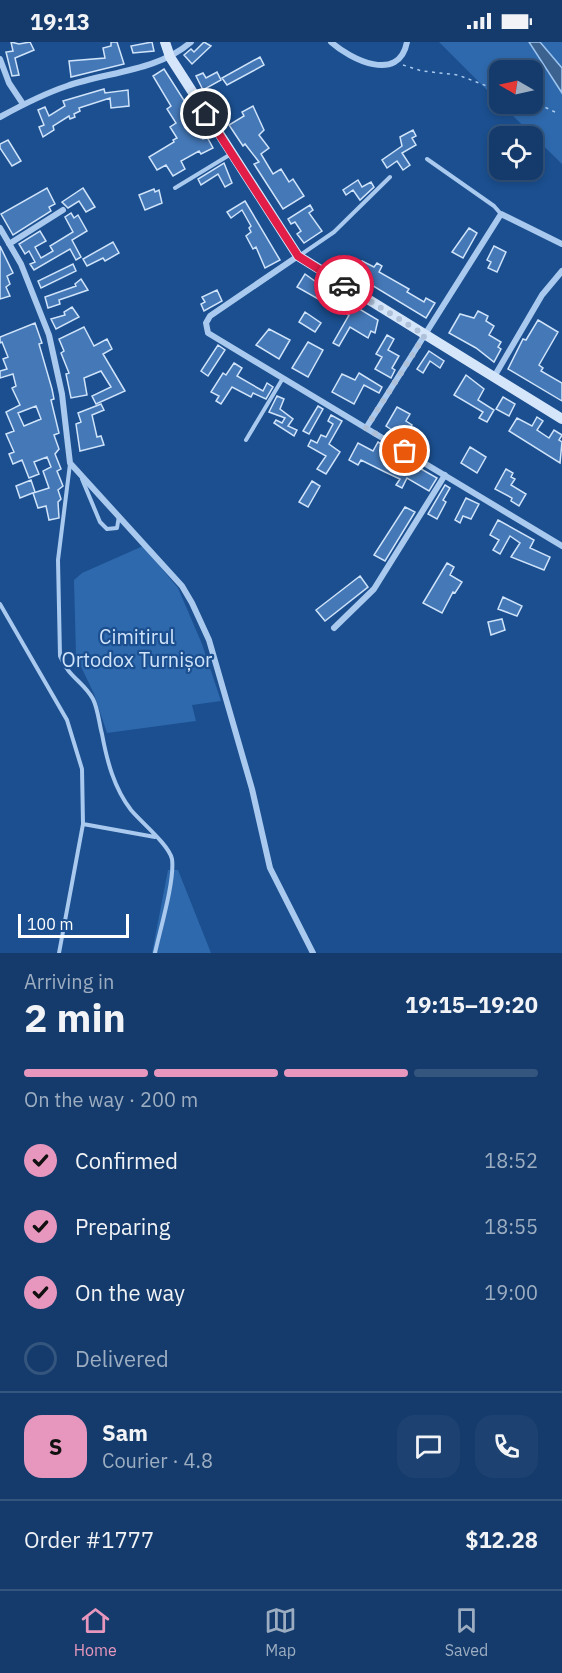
<!DOCTYPE html>
<meta charset="utf-8">
<style>
body{margin:0;font-family:"IBM Plex Sans",sans-serif;background:#1d4271;color:#f1f3f6;height:100vh;display:flex;flex-direction:column;font-size:22px;white-space:nowrap}
*{box-sizing:border-box;margin:0}
p{font-size:20px;color:#9dadc1}
.icon{flex:none;width:33px;height:33px;fill:none;stroke:currentColor;stroke-width:2;stroke-linecap:round;stroke-linejoin:round}
.map{position:relative;height:911px;overflow:hidden}
.details{display:flex;flex-direction:column;background:#143b6b;flex:1}
.details>*{flex:none}
.needle{width:39px;rotate:279deg}
.controls{position:absolute;left:489px;top:18px;display:grid;gap:12px}
.controls a{display:grid;place-items:center;width:54px;height:54px;border-radius:12px;background:#143b6b;box-shadow:0 3px 9px #0003,0 0 0 2px #33557e;font-size:30px}
.scale{position:absolute;left:18px;bottom:15px;width:111px;box-sizing:border-box;padding-left:6px;border:3px solid #fff;border-top:0;font-size:16px;line-height:21px;white-space:nowrap;color:#fff;-webkit-text-stroke:4px #1b4f8f;paint-order:stroke}
.pin{position:absolute;display:grid;place-items:center;width:51px;height:51px;color:#fff;margin:-26px;border:3px solid #fff;border-radius:50%;box-shadow:0 2px 6px #0007}
.courier{position:absolute;display:grid;place-items:center;width:60px;height:60px;margin:-30px;border:4px solid #e11d48;border-radius:50%;background:#fff;color:#222;box-shadow:0 2px 8px #0007}
.head em{font-style:normal;font-weight:700}
.head div{display:flex;flex-direction:column-reverse}
.head{display:flex;align-items:center;justify-content:space-between;height:102px;padding:0 24px}
h1{font-size:39px;font-weight:700;line-height:45px}
.bar{display:grid;grid-template-columns:repeat(4,1fr);gap:9px 6px;align-content:center;height:72px;padding:0 24px}
.bar i{height:8px;border-radius:4px;background:#33557e}
.bar .on{background:#e797bd}
.bar p{grid-column:span 4}
.line{display:flex;align-items:center;gap:15px;padding:0 24px;border-top:2px solid #33557e}
.line div{flex:1}
.round{display:grid;place-items:center;flex:none;width:63px;height:63px;border-radius:18px;background:#1d4271}
ol{padding:0 24px;list-style:none}
li{display:flex;align-items:center;gap:18px;height:66px}
li p{margin-inline-start:auto}
li .icon{padding:6px;border-radius:50%;background:#e797bd;color:#111;stroke-width:4}
li:last-child{color:#9dadc1}
li i{width:33px;height:33px;border:3px solid #33557e;border-radius:50%}
.status{display:flex;justify-content:space-between;align-items:center;height:42px;padding:0 30px;background:#143b6b;direction:ltr}
.status svg{height:16px;fill:currentColor}
.tabs{display:flex;justify-content:space-around;align-items:center;height:84px;border-top:2px solid #33557e;background:#143b6b;font-size:16px;color:#9dadc1}
.tabs a{display:grid;justify-items:center;gap:3px}
.tabs .on{color:#e797bd}
.map>svg:first-child{display:block}
.green{fill:#2e69ad}
.water{fill:#3c6290;stroke:#9cc4f0;stroke-width:1.5}
.building{fill:#4478b7;stroke:#cfe3fa;stroke-width:1.5;fill-rule:evenodd}
.lines{fill:none;stroke-linecap:round;stroke-linejoin:round}
.path{stroke:#a9c9ee;stroke-width:1.5;stroke-dasharray:3 4.5;stroke-linecap:butt}
.lane{stroke:#a9c9ee;stroke-width:4}
.street{stroke:#a9c9ee;stroke-width:6}
.secondary{stroke:#d6e6fa;stroke-width:10}
.done{stroke:#afc1d8;stroke-width:6;stroke-dasharray:0 10.8}
.route{stroke:#e11d48;stroke-width:8}
.labels{text-anchor:middle;dominant-baseline:central;stroke-width:4.5;stroke-linejoin:round;paint-order:stroke}
.park-label{font-size:20px;fill:#cfe3fa;stroke:#1b4f8f}
</style>
<div class="status"><b>19:13</b><svg viewBox="0 0 49 12"><path d="M0 12V9h3v3zM5 12V6h3v6zM10 12V3h3v9zM15 12V0h3v12zM26 1h20v11H26zM47 4h2v5h-2z"/></svg></div>
<div class="map">
<svg width="562" height="911" viewBox="0 0 562 911">
<rect width="100%" height="100%" fill="#1b4f8f"/>
<!-- green -->
<path class="green" d="M439,0H562V122L501,62H532V28H500L499,60Z
M143,504L178,546L202,602L221,659L192,663L196,679L107,691L94,652L76,614L74,538L82,531Z
M168,828H178L211,911H152Z"/>
<!-- water -->
<path class="water" d="M529,0H540L562,26V51Z"/>
<!-- building -->
<path class="building" d="M11,0L19,2L30,0L34,8L15,16L19,33L12,34L6,10L13,9Z
M111,0H117L124,22L71,35L69,19L105,16L103,6L111,4Z
M152,0L154,9L133,11L131,4Z
M204,0L211,4L192,22L184,13L191,7L194,10Z
M260,15L264,23L227,43L222,36Z
M164,27L187,63L185,68L195,84L203,97L207,95L213,106L201,112L199,109L181,119L185,127L173,134L166,123L157,128L149,115L174,100L173,98L177,96L170,85L176,81L167,67L171,64L153,34Z
M217,30L221,38L203,48L196,34L203,31L206,36Z
M104,47L105,51L128,48L129,64L111,66L110,56L79,66L80,69L74,72L75,75L70,77L69,74L53,84L54,88L43,95L39,85L44,83L38,68L45,65L49,74L65,64L63,59Z
M253,64L264,88L259,93L269,106L261,112L273,132L281,127L289,140L293,137L304,154L283,167L254,122L259,120L245,102L243,104L229,83L244,74L242,70Z
M413,88L416,94L412,96L416,103L402,111L410,123L403,128L397,119L387,126L382,118L402,104L400,95Z
M8,98L21,119L12,124L0,106V102Z
M224,121L232,141L225,145L218,132L201,143L198,137Z
M358,138L362,145L371,140L374,145L360,158L353,148L346,153L343,148Z
M47,146L55,162L49,165L51,169L13,193L1,172Z
M83,146L95,165L86,170L79,159L68,166L62,160Z
M154,147L155,150L159,148L162,161L145,168L139,153Z
M245,159L280,218L265,226L256,205L253,207L246,194L251,190L249,186L251,184L242,168L231,176L227,170Z
M310,163L313,168L309,171L322,189L304,201L297,192L301,189L295,180L291,182L288,177Z
M71,171L74,176L78,173L87,189L72,198L81,215L76,218L70,207L34,228L30,222L35,220L29,209L25,212L19,202L40,189L46,199L35,205L41,216L53,209L50,204L73,190L65,175Z
M469,186L477,191L463,216L452,210Z
M113,200L119,211L105,219L103,216L87,224L83,217Z
M0,204L13,231L7,234L10,242L6,245L10,254L0,257Z
M494,204L506,210L497,230L488,226L491,220L487,218Z
M362,219L374,225L377,221L382,224L379,230L409,247L407,250L424,260L426,256L435,261L426,276L355,233Z
M73,222L76,229L41,246L38,239Z
M305,232L327,248L320,258L297,245Z
M81,237L88,248L59,258L60,262L48,266L45,255L76,244L75,242Z
M217,248L222,259L204,269L201,262L205,260L202,255Z
M336,253L378,278L375,291L371,289L368,296L350,285L339,304L333,301L349,273L330,264Z
M72,265L79,275L56,287L51,277L65,273L64,270Z
M478,269L488,274L486,279L494,284L489,293L501,300L498,305L501,307L494,320L476,306L449,291L460,272L474,276Z
M305,270L321,281L315,290L299,280Z
M538,278L558,290L539,323L543,326L541,329L562,341V359L508,327L523,297L526,298Z
M35,281L42,301L39,302L52,347L54,357L51,358L59,391L54,393L59,407L55,412L61,427L57,429L63,444L58,448L61,457L58,460L59,476L49,478L46,464L38,466L33,451L49,446L43,429L51,425L47,415L34,420L39,432L29,436L22,418L13,422L9,412L14,410L6,392L14,389L6,370L20,363L12,346L16,344L13,332L0,336V329L7,327L3,317L8,315L2,300L0,301V295ZM36,364L41,377L24,384L18,371Z
M84,285L94,304L107,297L112,307L103,312L125,349L96,362L92,354L111,345L101,329L84,336L87,353L71,356L66,332L69,331L61,311L64,309L59,297Z
M269,287L290,298L279,317L256,303Z
M387,293L394,297L388,308L399,314L392,326L395,328L391,336L375,327L382,315L376,312Z
M308,300L323,308L308,335L292,326Z
M218,303L225,308L208,334L201,329Z
M429,309L444,319L440,326L430,319L423,331L417,327Z
M234,321L242,326L237,334L263,349L267,341L273,345L266,357L253,351L251,355L232,345L221,362L216,359L219,354L211,350L223,331L226,333Z
M359,331L382,345L379,351L364,343L354,362L332,350L342,332L355,338Z
M466,333L484,347L478,358L494,368L487,380L479,376L483,370L454,353Z
M277,354L284,357L280,367L293,377L288,384L297,388L294,394L274,381L276,378L282,381L285,376L269,370Z
M503,355L515,362L509,374L496,367Z
M101,362L104,368L92,373L97,395L101,394L104,403L80,409L76,382L81,380L78,371Z
M318,364L323,367L309,392L303,389Z
M397,365L410,372L406,379L412,383L409,388L403,384L398,392L386,384Z
M331,373L342,379L329,402L340,410L326,432L317,427L326,414L308,404L311,398L317,401L321,393L326,395L333,382L328,379Z
M537,375L543,379L537,388L549,396L554,388L562,393L559,398L562,400L560,421L509,389L517,376L532,384Z
M378,400L397,412L394,417L407,424L409,420L437,436L429,449L407,436L402,446L396,443L400,437L385,430L361,418L358,423L349,418L358,401L373,409Z
M470,405L486,415L477,431L461,421Z
M506,427L513,431L511,435L515,437L511,443L526,452L519,464L511,459L512,456L495,447Z
M31,438L35,450L20,456L16,444Z
M312,439L320,444L308,465L299,460Z
M445,443L450,446L443,458L446,460L437,477L428,472Z
M466,456L479,462L471,477L463,474L460,481L455,478Z
M405,465L415,470L385,519L374,513Z
M498,478L534,498L530,506L550,515L544,528L511,515L520,501L510,494L500,512L493,508L499,498L490,493Z
M447,521L454,525L450,533L462,540L455,551L453,550L442,571L423,561Z
M360,534L368,545L325,579L316,568Z
M503,555L522,564L517,574L498,567Z
M502,577L505,588L491,593L488,580Z"/>
<g class="lines">
<!-- path -->
<path class="path" d="M403,23L422,29L458,33L500,49
M532,59L557,71"/>
<!-- lane -->
<path class="lane" d="M427,117L494,164L501,172
M175,146L231,112
M299,214L334,190L390,135
M246,398L283,336
M70,422L58,518L60,614C69,636 83,639 93,657C98,667 99,681 102,692C107,719 114,746 131,768C141,780 169,803 172,817C175,838 160,888 155,911
M82,437L100,480L107,487L117,486L119,474
M0,562L67,678L82,727L83,782L59,911
M83,782L155,795"/>
<!-- street -->
<path class="street" d="M331,0C350,17 399,42 407,0
M0,17L9,41L23,62
M0,75C22,63 43,52 67,44C107,30 158,29 191,0
M0,186L21,222L49,293L62,352L70,421L182,544L192,561L209,598L252,747L270,826L313,911
M9,202L63,168
M298,214L210,274L206,281L208,291L562,504
M494,335L542,253L562,229
M366,386L501,172L562,202
M334,586L374,547L445,433"/>
<!-- secondary -->
<path class="secondary" d="M165,0L170,15L298,214L562,377"/>
</g>
<g class="lines">
<!-- done -->
<path class="done" d="M344,243L425,293L366,386L405,409"/>
<!-- route -->
<path class="route" d="M206,72L298,214L344,243"/>
</g>
<g class="labels">
<!-- park labels -->
<g class="park-label">
<text x="137" y="594">Cimitirul<tspan x="137" dy="23">Ortodox Turnișor</tspan></text>
</g>
</g>
</svg>
<div class="controls">
<a><svg class="needle" viewBox="-14 -14 28 28"><path d="M0-13l5 13h-10z" fill="#e53935"/><path d="M0 13l5-13h-10z" fill="#9dadc1"/></svg></a>
<a><svg class="icon" aria-label="locate" viewBox="0 0 24 24"><circle cx="12" cy="12" r="6"/><path d="M12 2v4M12 18v4M2 12h4M18 12h4"/></svg></a>
</div>
<div class="scale">100 m</div>
<div class="pin" style="left:405px;top:409px;background:#ea580c"><svg class="icon" aria-label="bag" viewBox="0 0 24 24"><path d="M5 8h14l-1 12H6zM9 8a3 3 0 0 1 6 0"/></svg></div>
<div class="pin" style="left:206px;top:72px;background:#1f2937"><svg class="icon" aria-label="home" viewBox="0 0 24 24"><path d="M3 11l9-7 9 7M6 9v11h12V9"/></svg></div>
<div class="courier" style="left:344px;top:243px"><svg class="icon" aria-label="car" viewBox="0 0 24 24"><path d="M5 17H2v-5l4-1 3-4h7l3 4 3 1v5h-3M9 17h6M6 11h13"/><circle cx="7" cy="17" r="2"/><circle cx="17" cy="17" r="2"/></svg></div>
</div>
<section class="details">
<div class="head"><div><h1>2 min</h1><p>Arriving in</p></div><em>19:15–19:20</em></div>
<div class="bar"><i class="on"></i><i class="on"></i><i class="on"></i><i></i><p>On the way · 200 m</p></div>
<ol>
<li><svg class="icon" aria-label="check" viewBox="0 0 24 24"><path d="M5 12l5 5 9-10"/></svg>Confirmed<p>18:52</p></li>
<li><svg class="icon" aria-label="check" viewBox="0 0 24 24"><path d="M5 12l5 5 9-10"/></svg>Preparing<p>18:55</p></li>
<li><svg class="icon" aria-label="check" viewBox="0 0 24 24"><path d="M5 12l5 5 9-10"/></svg>On the way<p>19:00</p></li>
<li><i></i>Delivered</li>
</ol>
<div class="line" style="height:108px"><b class="round" style="background:#e797bd;color:#111">S</b><div><b>Sam</b><p>Courier · 4.8</p></div><a class="round"><svg class="icon" aria-label="chat" viewBox="0 0 24 24"><path d="M4 5h16v11H9l-5 4z"/></svg></a><a class="round"><svg class="icon" aria-label="phone" viewBox="0 0 24 24"><path d="M5 4h4l2 5-3 2q2 4 5 5l2-3 5 2v4C11 20 4 13 5 4z"/></svg></a></div>
<div class="line" style="height:78px"><div>Order #1777</div><b>$12.28</b></div>
</section>
<nav class="tabs">
<a class="on"><svg class="icon" aria-label="home" viewBox="0 0 24 24"><path d="M3 11l9-7 9 7M6 9v11h12V9"/></svg>Home</a>
<a><svg class="icon" aria-label="map" viewBox="0 0 24 24"><path d="M3 6l6-2 6 2 6-2v14l-6 2-6-2-6 2zM9 4v14M15 6v14"/></svg>Map</a>
<a><svg class="icon" aria-label="saved" viewBox="0 0 24 24"><path d="M7 4h10v16l-5-4-5 4z"/></svg>Saved</a>
</nav>
